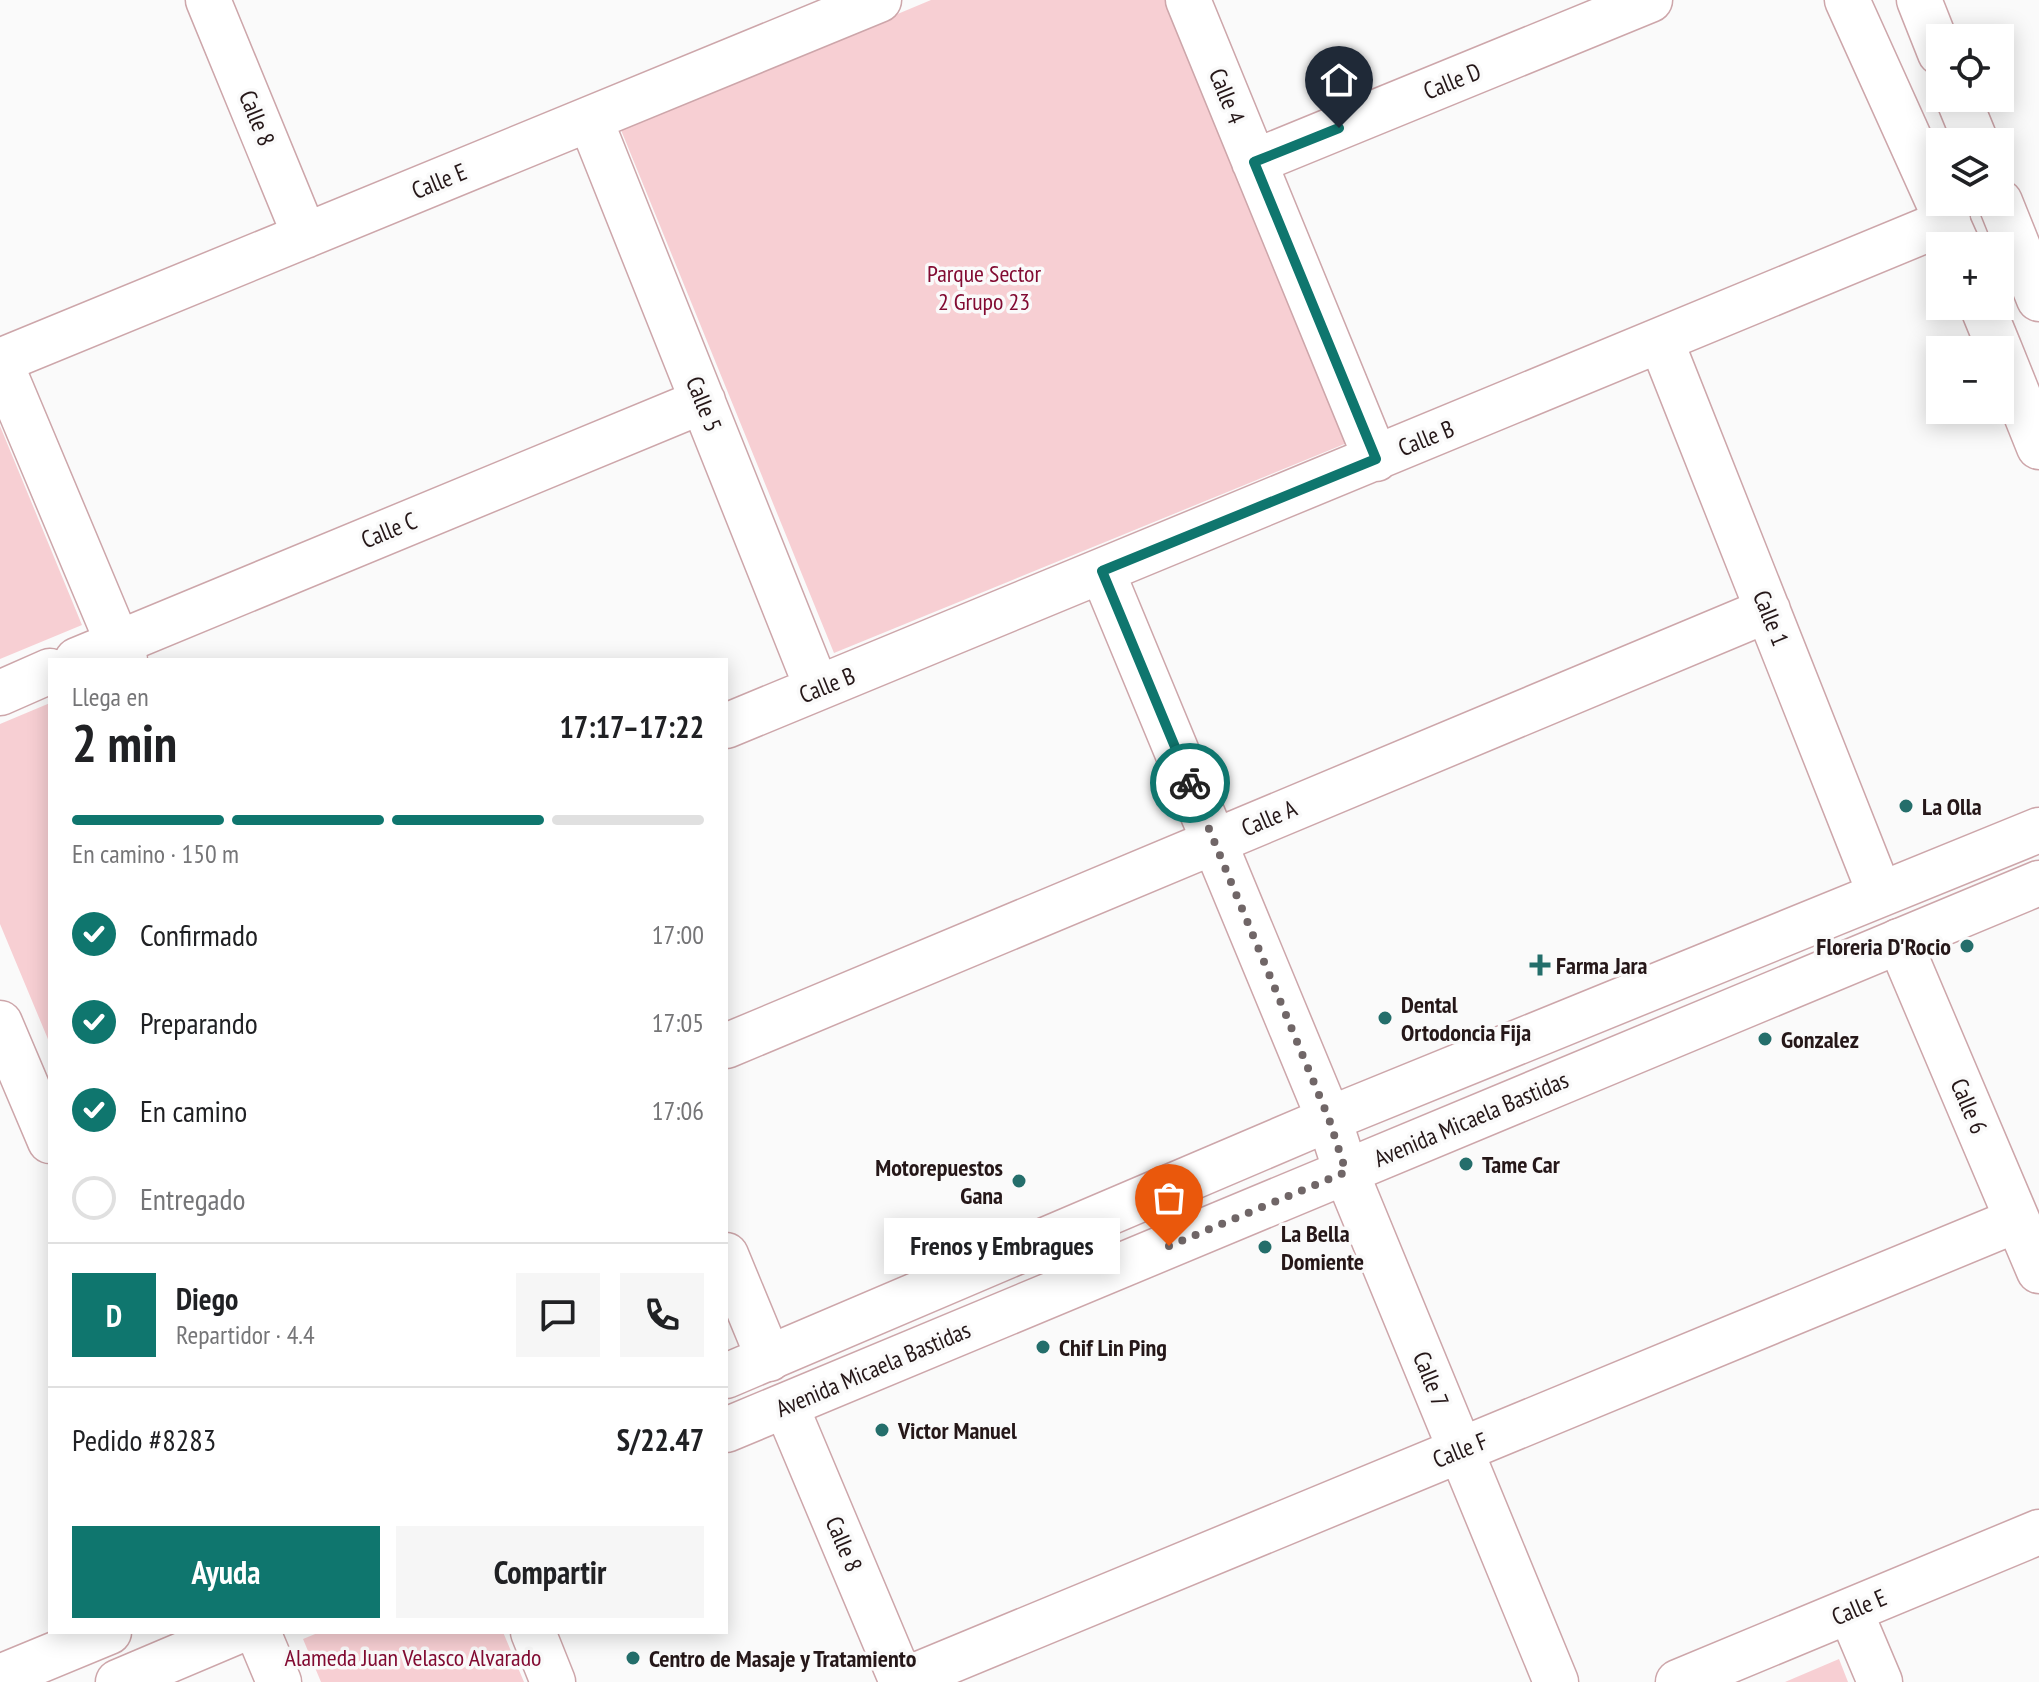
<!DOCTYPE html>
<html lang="es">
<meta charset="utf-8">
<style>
body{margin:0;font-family:"PT Sans Narrow",sans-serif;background:#f6f6f6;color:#202124;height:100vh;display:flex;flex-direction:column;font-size:30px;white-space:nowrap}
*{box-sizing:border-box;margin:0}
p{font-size:26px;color:#757577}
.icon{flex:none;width:44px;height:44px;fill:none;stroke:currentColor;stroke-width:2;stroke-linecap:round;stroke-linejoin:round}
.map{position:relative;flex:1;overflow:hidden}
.panel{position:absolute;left:48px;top:658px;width:680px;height:976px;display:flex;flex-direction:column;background:#fff;border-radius:0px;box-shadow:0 4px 20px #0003}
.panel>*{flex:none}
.fabs{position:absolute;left:1926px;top:24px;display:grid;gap:16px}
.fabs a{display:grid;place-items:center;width:88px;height:88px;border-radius:0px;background:#fff;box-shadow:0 4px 20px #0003;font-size:40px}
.pin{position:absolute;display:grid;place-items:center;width:68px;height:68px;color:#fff;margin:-82px -34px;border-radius:50% 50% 50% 0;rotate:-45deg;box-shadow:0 0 8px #0007}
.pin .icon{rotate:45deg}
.courier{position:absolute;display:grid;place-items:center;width:80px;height:80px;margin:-40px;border:6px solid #0f766e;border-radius:50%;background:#fff;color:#222;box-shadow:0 2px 10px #0007}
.bubble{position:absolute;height:56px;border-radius:0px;background:#fff;box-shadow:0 4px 20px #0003;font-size:26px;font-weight:800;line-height:56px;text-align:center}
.summary em{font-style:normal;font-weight:800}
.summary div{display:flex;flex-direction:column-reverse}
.summary{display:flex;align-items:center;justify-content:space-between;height:136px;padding:0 24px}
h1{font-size:52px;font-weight:800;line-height:60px}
.bar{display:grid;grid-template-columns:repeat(4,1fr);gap:12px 8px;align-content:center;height:96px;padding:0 24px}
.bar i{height:10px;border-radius:6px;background:#e0e0e0}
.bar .active{background:#0f766e}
.bar p{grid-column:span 4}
.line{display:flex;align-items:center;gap:20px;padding:0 24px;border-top:2px solid #e0e0e0}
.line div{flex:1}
.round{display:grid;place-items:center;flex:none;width:84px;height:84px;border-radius:0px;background:#f6f6f6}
ol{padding:0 24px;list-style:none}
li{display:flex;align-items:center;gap:24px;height:88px}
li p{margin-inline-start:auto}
li .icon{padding:8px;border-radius:50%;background:#0f766e;color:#fff;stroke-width:4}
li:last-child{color:#757577}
li i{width:44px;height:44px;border:4px solid #e0e0e0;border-radius:50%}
.button{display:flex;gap:16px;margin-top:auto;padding:16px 24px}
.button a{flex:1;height:92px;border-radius:0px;background:#0f766e;color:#fff;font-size:32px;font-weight:800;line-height:92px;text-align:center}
.button a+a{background:#f6f6f6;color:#202124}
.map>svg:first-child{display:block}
.park{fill:#f7cfd3}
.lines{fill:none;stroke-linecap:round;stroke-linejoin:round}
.minor-casing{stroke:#cda6aa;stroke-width:47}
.tertiary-casing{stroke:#cda6aa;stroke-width:47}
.secondary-casing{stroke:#cda6aa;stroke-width:47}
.minor{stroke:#fff;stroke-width:44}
.tertiary{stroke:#fff;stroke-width:44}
.secondary{stroke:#fff;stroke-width:44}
.done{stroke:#706667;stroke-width:8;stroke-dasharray:0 14.4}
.route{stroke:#0f766e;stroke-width:10}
.poi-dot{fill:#246e6b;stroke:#fafafa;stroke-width:3}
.labels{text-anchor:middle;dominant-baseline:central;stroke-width:7;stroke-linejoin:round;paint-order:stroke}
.street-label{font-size:24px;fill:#251718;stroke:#fafafa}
.park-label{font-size:24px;fill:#820b32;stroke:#fafafa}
.poi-label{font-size:24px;font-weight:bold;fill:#251718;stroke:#fafafa;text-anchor:start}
</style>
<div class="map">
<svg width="2039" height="1682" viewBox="0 0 2039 1682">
<rect width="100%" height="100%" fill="#fafafa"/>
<!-- park -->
<path class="park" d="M931,0H1166L1347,443L834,653L621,130Z
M0,426L82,625L0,659Z
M50,703V1044L0,924V724Z
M320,1632H503L524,1682H321L303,1639Z
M1839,1659L1848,1682H1785Z"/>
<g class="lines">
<defs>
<path id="minor" d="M208,0L305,236
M1188,0L1376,459
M590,119L817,688
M1254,162L1650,0
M1661,341L1880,894
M0,361L879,0
M1102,571L1329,1119L1346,1172L1556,1682
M77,660L703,401
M0,693L50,671
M726,726L1948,221
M1899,941L2039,1271
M726,1046L1768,610
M726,1255L769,1359
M786,1406L902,1682
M1850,1611L1880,1682
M902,1681L2017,1220
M1678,1682L2039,1532"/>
<path id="tertiary" d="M1847,0L1958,246
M1919,0L1940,53
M1958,98L1976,142
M2000,202L2039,299
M1982,306L2000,350
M2000,350L2039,447
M726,1376L1329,1119L2039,830
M726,1430L2039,883
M0,1677L109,1632
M118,1682L236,1632"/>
<path id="secondary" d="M0,362L125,660
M0,1023L50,1141
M258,1632L279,1682
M533,1632L553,1682"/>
</defs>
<!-- minor casing -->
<use href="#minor" class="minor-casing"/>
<!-- tertiary casing -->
<use href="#tertiary" class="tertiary-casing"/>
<!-- secondary casing -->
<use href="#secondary" class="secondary-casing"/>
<!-- minor -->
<use href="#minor" class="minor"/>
<!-- tertiary -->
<use href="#tertiary" class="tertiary"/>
<!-- secondary -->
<use href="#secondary" class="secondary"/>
</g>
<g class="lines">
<!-- done -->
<path class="done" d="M1169,1246L1346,1172L1329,1119L1190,783"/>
<!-- route -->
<path class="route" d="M1190,783L1102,571L1376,459L1254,162L1339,128"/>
</g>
<!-- markers -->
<g class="poi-dot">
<circle cx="1906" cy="806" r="8"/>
<circle cx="1967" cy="946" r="8"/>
<path d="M1536 953h8v8h8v8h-8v8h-8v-8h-8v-8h8z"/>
<circle cx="1385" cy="1018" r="8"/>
<circle cx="1765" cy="1039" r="8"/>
<circle cx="1466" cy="1164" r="8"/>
<circle cx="1019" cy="1181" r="8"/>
<circle cx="1265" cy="1247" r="8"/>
<circle cx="1043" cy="1347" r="8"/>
<circle cx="882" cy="1430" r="8"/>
<circle cx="633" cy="1658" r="8"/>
</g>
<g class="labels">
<!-- street labels -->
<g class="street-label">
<text transform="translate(1452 81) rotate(-22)">Calle D</text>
<text transform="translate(1227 96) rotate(68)">Calle 4</text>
<text transform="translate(257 118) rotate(68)">Calle 8</text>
<text transform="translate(439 181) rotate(-22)">Calle E</text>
<text transform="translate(704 404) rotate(68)">Calle 5</text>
<text transform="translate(1426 438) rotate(-22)">Calle B</text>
<text transform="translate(389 530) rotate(-22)">Calle C</text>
<text transform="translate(1771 618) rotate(68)">Calle 1</text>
<text transform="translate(827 685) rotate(-22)">Calle B</text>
<text transform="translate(1269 818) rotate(-23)">Calle A</text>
<text transform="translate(1969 1106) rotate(67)">Calle 6</text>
<text transform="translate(1471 1119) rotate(-23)">Avenida Micaela Bastidas</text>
<text transform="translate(873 1369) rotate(-23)">Avenida Micaela Bastidas</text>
<text transform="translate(1431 1379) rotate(68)">Calle 7</text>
<text transform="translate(1460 1450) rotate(-22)">Calle F</text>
<text transform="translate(844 1544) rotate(67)">Calle 8</text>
<text transform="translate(1859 1607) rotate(-23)">Calle E</text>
</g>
<!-- park labels -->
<g class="park-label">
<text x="984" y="273">Parque Sector<tspan x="984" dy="28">2 Grupo 23</tspan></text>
<text x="413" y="1657">Alameda Juan Velasco Alvarado</text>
</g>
<!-- poi labels -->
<g class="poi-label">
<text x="1922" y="806">La Olla</text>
<text x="1951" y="946" text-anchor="end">Floreria D'Rocio</text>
<text x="1556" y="965">Farma Jara</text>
<text x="1401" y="1004">Dental<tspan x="1401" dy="28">Ortodoncia Fija</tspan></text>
<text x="1781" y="1039">Gonzalez</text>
<text x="1482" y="1164">Tame Car</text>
<text x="1003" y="1167" text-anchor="end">Motorepuestos<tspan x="1003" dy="28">Gana</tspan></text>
<text x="1281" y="1233">La Bella<tspan x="1281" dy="28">Domiente</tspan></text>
<text x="1059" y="1347">Chif Lin Ping</text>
<text x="898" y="1430">Victor Manuel</text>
<text x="649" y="1658">Centro de Masaje y Tratamiento</text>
</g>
</g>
</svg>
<div class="fabs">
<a><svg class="icon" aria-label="locate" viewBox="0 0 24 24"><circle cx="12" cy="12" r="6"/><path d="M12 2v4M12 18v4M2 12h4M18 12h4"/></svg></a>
<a><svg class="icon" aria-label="layers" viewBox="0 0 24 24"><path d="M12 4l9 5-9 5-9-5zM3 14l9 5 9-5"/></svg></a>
<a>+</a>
<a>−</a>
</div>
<div class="pin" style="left:1169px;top:1246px;background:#ea580c"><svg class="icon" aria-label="bag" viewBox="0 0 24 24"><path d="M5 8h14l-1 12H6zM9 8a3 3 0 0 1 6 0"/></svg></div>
<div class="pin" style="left:1339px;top:128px;background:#1f2937"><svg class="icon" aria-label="home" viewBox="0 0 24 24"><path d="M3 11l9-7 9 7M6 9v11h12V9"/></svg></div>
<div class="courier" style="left:1190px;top:783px"><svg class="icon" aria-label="bike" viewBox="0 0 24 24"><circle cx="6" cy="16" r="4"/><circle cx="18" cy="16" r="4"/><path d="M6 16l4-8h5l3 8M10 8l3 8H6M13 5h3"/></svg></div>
<div class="bubble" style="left:884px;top:1218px;width:236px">Frenos y Embragues</div>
<section class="panel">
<div class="summary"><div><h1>2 min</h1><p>Llega en</p></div><em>17:17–17:22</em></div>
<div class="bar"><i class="active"></i><i class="active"></i><i class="active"></i><i></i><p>En camino · 150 m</p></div>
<ol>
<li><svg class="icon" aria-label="check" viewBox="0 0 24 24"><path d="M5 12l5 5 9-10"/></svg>Confirmado<p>17:00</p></li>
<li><svg class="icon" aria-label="check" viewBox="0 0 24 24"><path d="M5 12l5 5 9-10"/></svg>Preparando<p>17:05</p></li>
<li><svg class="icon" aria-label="check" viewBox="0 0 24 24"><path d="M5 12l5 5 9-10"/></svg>En camino<p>17:06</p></li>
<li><i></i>Entregado</li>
</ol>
<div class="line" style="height:144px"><b class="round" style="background:#0f766e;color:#fff">D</b><div><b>Diego</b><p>Repartidor · 4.4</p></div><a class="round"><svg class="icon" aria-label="chat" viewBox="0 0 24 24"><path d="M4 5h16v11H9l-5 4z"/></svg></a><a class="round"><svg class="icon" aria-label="phone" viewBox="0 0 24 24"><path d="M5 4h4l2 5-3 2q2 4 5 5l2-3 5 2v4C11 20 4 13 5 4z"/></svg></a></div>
<div class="line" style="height:104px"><div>Pedido #8283</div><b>S/22.47</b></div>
<div class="button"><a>Ayuda</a><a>Compartir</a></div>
</section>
</div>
